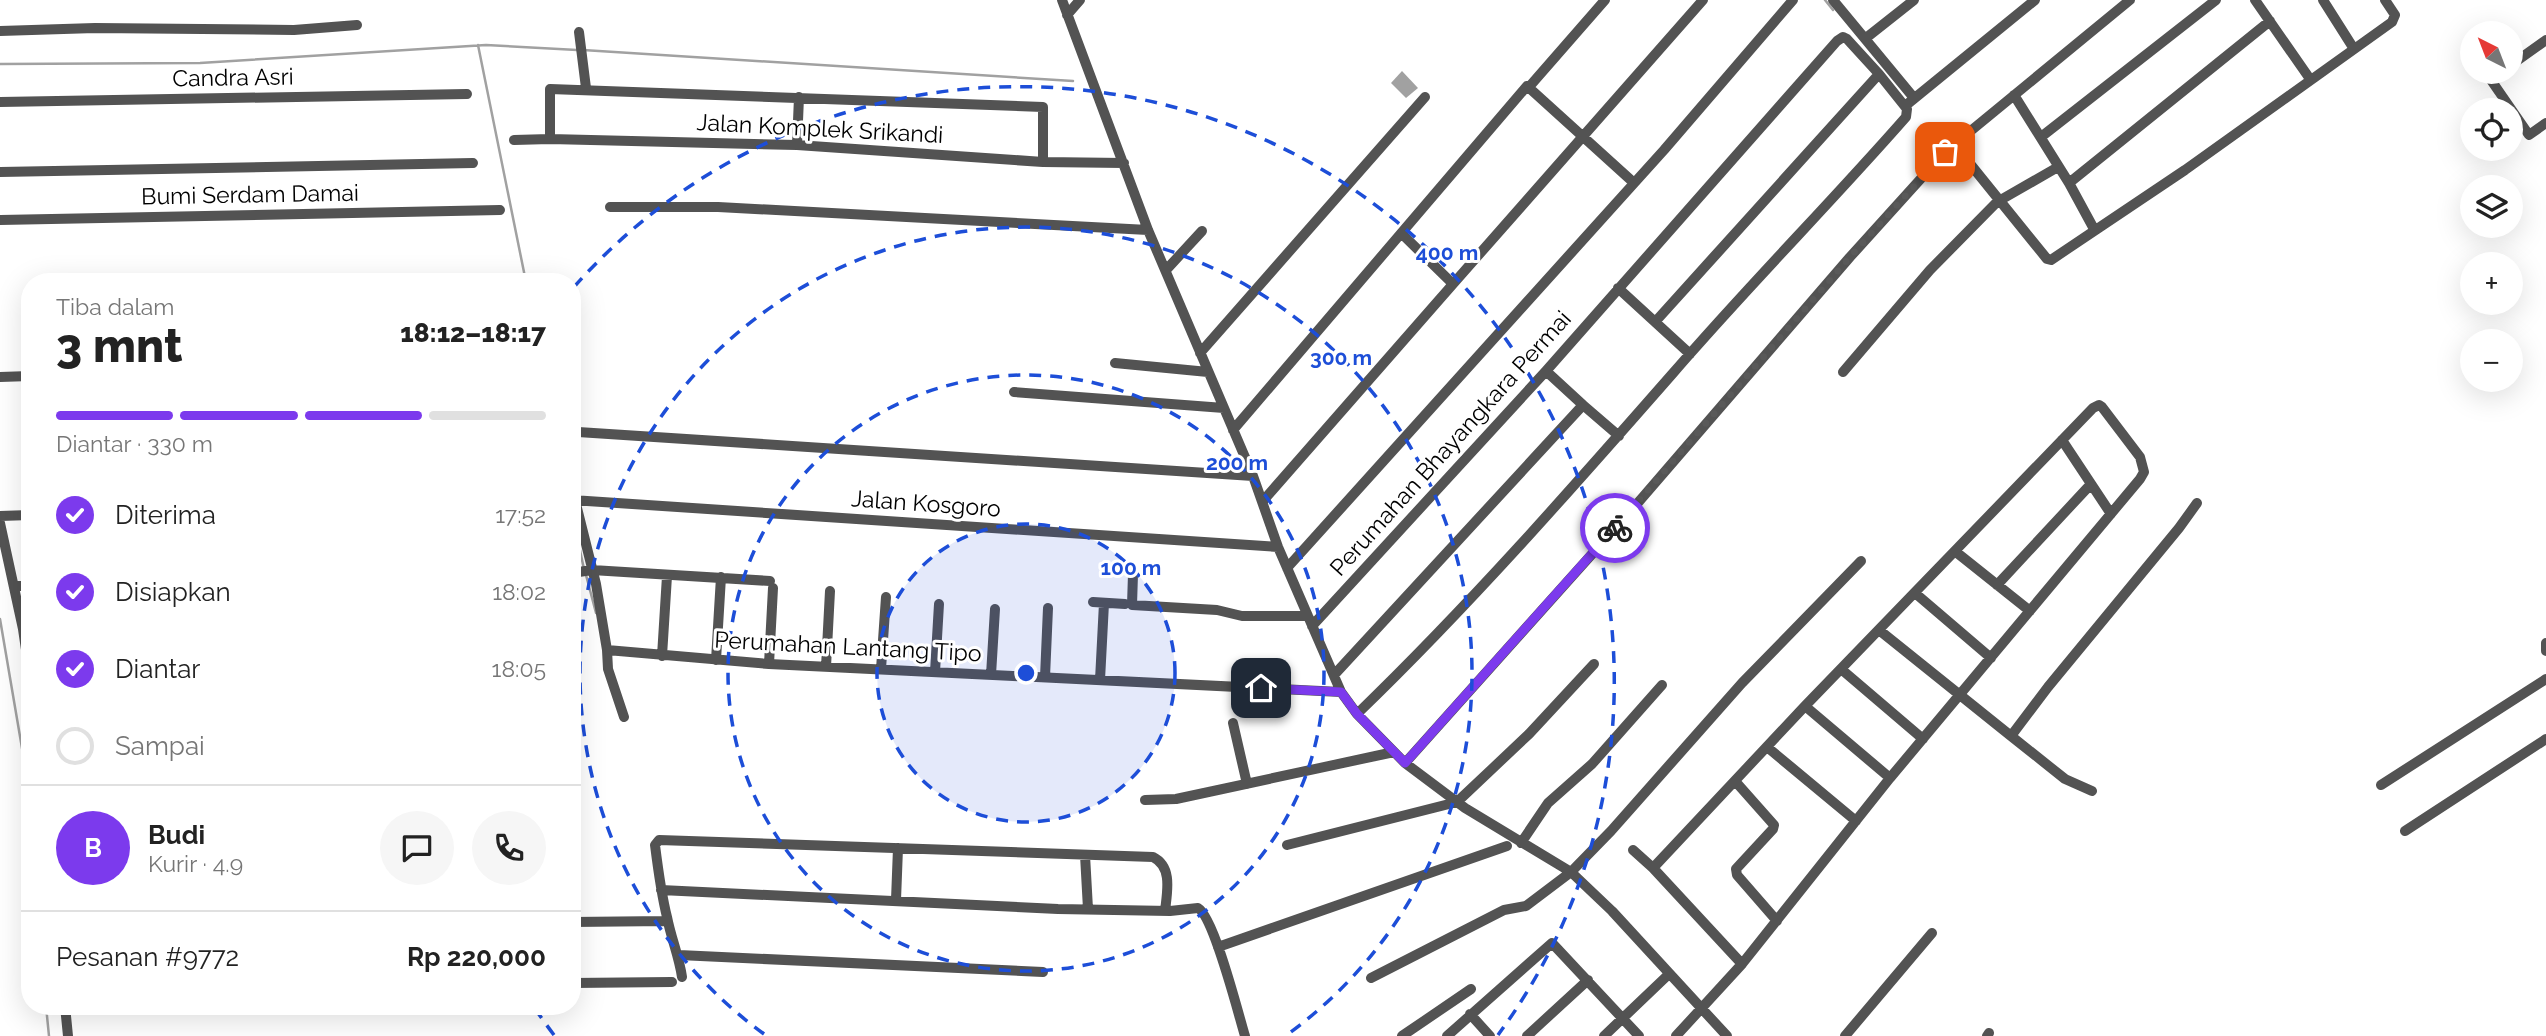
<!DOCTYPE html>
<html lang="id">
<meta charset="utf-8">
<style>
body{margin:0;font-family:Raleway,sans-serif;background:#f6f6f6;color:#222;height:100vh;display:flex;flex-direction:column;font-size:26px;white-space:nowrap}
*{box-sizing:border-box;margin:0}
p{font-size:23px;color:#767676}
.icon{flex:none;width:38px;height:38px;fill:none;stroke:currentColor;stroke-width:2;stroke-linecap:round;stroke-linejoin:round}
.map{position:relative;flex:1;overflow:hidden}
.sheet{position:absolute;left:21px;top:273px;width:560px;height:742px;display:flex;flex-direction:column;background:#fff;border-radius:28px;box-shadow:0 7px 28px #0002}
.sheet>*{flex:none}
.needle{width:46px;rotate:318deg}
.buttons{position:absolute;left:2460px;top:21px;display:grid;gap:14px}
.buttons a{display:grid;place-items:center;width:63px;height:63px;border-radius:50%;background:#fff;box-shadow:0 7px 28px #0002;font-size:35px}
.pin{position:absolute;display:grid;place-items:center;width:60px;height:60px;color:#fff;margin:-30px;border-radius:14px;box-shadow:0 4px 10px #0006}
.courier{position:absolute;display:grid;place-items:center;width:70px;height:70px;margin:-35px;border:5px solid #7c3aed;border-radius:50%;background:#fff;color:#222;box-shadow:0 2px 9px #0007}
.overview em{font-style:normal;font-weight:800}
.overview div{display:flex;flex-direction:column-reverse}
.overview{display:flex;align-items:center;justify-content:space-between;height:119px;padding:0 35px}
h1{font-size:46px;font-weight:800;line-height:52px}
.bar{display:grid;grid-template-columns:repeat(4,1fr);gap:10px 7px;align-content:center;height:84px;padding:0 35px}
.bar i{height:9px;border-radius:5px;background:#e0e0e0}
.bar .current{background:#7c3aed}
.bar p{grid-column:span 4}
.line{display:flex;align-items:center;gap:18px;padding:0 35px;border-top:2px solid #e0e0e0}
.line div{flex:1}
.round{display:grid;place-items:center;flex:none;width:74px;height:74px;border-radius:37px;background:#f6f6f6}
ol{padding:0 35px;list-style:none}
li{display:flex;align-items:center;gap:21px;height:77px}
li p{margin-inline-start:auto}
li .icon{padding:7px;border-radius:50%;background:#7c3aed;color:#fff;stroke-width:4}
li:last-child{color:#767676}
li i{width:38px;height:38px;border:4px solid #e0e0e0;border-radius:50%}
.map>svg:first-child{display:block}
.water{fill:#a1a1a1}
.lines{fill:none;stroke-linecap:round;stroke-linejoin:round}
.stream{stroke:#a1a1a1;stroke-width:2.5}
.minor{stroke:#535353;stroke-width:10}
.done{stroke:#595959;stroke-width:7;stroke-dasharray:0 12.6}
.route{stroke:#7c3aed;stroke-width:9}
.ring{fill:none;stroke:#1d4ed8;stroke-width:3.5;stroke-dasharray:12 9}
.labels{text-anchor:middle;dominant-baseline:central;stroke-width:6;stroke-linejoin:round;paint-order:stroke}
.street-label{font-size:23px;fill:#000;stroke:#fff}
.centre{fill:#1d4ed8;stroke:#fff;stroke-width:3.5}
.ring-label{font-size:21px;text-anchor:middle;font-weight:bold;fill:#1d4ed8;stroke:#fff;stroke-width:6;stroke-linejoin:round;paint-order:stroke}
</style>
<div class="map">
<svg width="2546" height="1036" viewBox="0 0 2546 1036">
<rect width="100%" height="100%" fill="#fff"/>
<!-- water -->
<path class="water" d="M1402,71L1418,88L1406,98L1391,83Z"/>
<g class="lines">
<!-- stream -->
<path class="stream" d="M1825,0L1833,10
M478,45L526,282
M583,50L1073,81
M0,64L200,63L486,45L577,50
M572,514L584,569
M586,575L596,613
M0,619L30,795
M46,1006L49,1036"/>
<!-- minor -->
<path class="minor" d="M1062,0L1148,230L1253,476L1278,547L1341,692L1357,714L1405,763L1465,808L1571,872L1612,911L1727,1036
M1833,0L1914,98
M2255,0L2310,79
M2323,0L2354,49
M1067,15L1080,0
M0,31L95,28L294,30L357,25
M579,32L586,88
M1866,38L1914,0
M2511,65L2546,40
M2502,72L2491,80L2529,135L2546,123
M1529,87L1605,0
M2014,95L2069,183L2094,229
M0,102L467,94
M1905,106L2035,0
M2041,137L2216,0
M550,139V89L1043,107V162
M514,140L550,139L797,145L1043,162L1124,163
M1954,144L2047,259L2051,260L2185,170L2392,22L2395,15L2385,0
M797,145L799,97
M0,172L473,163
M2069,183L2270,21
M610,207H718L1148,230
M0,220L500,210
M1166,270L1202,231
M1453,284L1703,0
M1618,288L1690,354
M1200,353L1425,97
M1115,363L1208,372
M1843,372L1930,270L1997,202L2058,167
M0,377L30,376
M1014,392L1224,408
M1583,405L1619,436
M1233,430L1527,86L1633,182
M578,432L1253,476
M2062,440L2111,514
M572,500L1278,547
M575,500L596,584L607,650L769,664L1341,692
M1262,502L1453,284L1402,234
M0,516L30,515
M0,523L23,629L30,677
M1956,552L2030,611
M1287,568L1664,150L1793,0
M572,573L592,570L770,581
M1133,574L1132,605L1217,610L1242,616H1308
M1997,585L2091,484
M15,586H30
M1915,593L1991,658
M1093,602L1125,604
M1312,626L1546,371L1837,41L1843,37L1847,39L1879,74
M1879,630L2011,736L2048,687L2179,528L2197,503
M2546,643V651
M607,650L608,669L624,717
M662,656L667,576
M716,660L721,577
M769,664L773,588
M826,667L830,591
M881,669L886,597
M1841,669L1923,739
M935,672L939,604
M991,675L995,609
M1334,675L1583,405L1546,371
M1045,677L1048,608
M1100,680L1104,603
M1805,706L1890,778
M1357,714C1474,601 1581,478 1688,356C1759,275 1835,198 1906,117L1907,109L1879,74L1655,322
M1233,723L1247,784
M2011,736L2065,779L2092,791
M1767,747L1856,821
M1405,763L1636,505L1850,257L1945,152L2130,0
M1735,781L1774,825L1773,829L1736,869L1737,875L1777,921
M2381,785L2546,679
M1145,800L1176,799L1394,752
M2405,831L2546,739
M1521,843L1548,803L1592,764L1662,685
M1287,845L1457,802L1529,734L1594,664
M1633,850L1653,868L1805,706L2093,408L2099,405L2102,407L2140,457L2144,472L2140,479L1890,778L1742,964
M1085,855L1088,909
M1653,868L1742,964L1676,1036
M661,890L1058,909L1170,911L1198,908C1214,917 1238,1013 1245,1036
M896,900L898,848
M572,922L667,921
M1218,947L1507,846
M679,955L1043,972
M682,977C679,956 671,938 667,917C661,893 658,869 655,845L659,840L1153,857C1173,867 1167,892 1165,911
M1371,978L1504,910L1526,906L1571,872L1611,831L1742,683L1861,561
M572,983L672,982
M65,1006L68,1036
M1470,1014L1490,1036
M1402,1036L1471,989
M1447,1036L1552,943L1639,1036
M1527,1036L1588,980
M1604,1036L1669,974
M1845,1036L1932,933
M1987,1036L1989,1033"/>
</g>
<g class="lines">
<!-- done -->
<path class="done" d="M1615,528L1850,257L1945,152"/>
<!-- route -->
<path class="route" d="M1261,688L1341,692L1357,714L1405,763L1615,528"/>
</g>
<!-- distance rings -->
<circle cx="1026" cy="673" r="149" fill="#1d4ed8" fill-opacity=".12"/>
<g class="ring">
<circle cx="1026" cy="673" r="149"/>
<circle cx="1026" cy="673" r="298"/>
<path d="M764 1034A446 446 0 1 1 1288 1034"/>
<path d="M554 1035A595 595 0 0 1 536 1010M574 287A595 595 0 0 1 1498 1035"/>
</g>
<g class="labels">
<!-- street labels -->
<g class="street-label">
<text transform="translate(233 77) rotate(-1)">Candra Asri</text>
<text transform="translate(820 128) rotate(3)">Jalan Komplek Srikandi</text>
<text transform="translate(250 194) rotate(-1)">Bumi Serdam Damai</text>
<text transform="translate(1450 443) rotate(-48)">Perumahan Bhayangkara Permai</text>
<text transform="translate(926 503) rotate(4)">Jalan Kosgoro</text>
<text transform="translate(848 646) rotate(3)">Perumahan Lantang Tipo</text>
</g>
</g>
<circle cx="1026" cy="673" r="10" class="centre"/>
<g class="ring-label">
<text x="1447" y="260">400 m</text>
<text x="1341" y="365">300 m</text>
<text x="1237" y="470">200 m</text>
<text x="1131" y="575">100 m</text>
</g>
</svg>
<div class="buttons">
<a><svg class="needle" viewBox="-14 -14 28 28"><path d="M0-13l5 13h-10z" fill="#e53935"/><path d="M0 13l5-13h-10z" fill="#767676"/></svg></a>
<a><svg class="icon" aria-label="locate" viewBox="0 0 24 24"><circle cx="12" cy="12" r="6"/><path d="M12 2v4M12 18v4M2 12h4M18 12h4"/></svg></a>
<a><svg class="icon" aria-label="layers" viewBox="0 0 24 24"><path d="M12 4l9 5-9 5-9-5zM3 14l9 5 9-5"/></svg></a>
<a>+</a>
<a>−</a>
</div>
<div class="pin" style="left:1945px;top:152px;background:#ea580c"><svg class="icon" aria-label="bag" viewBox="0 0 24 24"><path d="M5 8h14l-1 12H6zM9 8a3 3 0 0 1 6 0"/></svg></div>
<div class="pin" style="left:1261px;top:688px;background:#1f2937"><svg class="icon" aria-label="home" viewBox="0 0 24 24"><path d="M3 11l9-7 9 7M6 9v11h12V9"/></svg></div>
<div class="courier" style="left:1615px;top:528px"><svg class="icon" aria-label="bike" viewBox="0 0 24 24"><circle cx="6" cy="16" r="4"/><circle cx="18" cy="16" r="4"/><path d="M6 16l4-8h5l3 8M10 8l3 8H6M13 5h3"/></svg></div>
<section class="sheet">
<div class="overview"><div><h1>3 mnt</h1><p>Tiba dalam</p></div><em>18:12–18:17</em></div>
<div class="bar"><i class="current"></i><i class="current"></i><i class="current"></i><i></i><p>Diantar · 330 m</p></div>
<ol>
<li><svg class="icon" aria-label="check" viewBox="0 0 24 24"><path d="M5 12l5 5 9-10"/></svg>Diterima<p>17:52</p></li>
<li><svg class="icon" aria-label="check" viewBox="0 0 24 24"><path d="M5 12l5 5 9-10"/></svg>Disiapkan<p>18:02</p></li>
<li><svg class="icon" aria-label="check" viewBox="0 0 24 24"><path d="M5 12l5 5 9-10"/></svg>Diantar<p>18:05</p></li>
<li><i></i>Sampai</li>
</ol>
<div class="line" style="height:126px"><b class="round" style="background:#7c3aed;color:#fff">B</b><div><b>Budi</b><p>Kurir · 4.9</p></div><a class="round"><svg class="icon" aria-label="chat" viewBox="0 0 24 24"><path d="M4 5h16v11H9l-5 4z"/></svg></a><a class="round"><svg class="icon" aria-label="phone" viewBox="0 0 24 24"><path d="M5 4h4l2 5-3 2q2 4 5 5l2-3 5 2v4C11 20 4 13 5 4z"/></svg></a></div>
<div class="line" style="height:91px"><div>Pesanan #9772</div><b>Rp 220,000</b></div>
</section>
</div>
